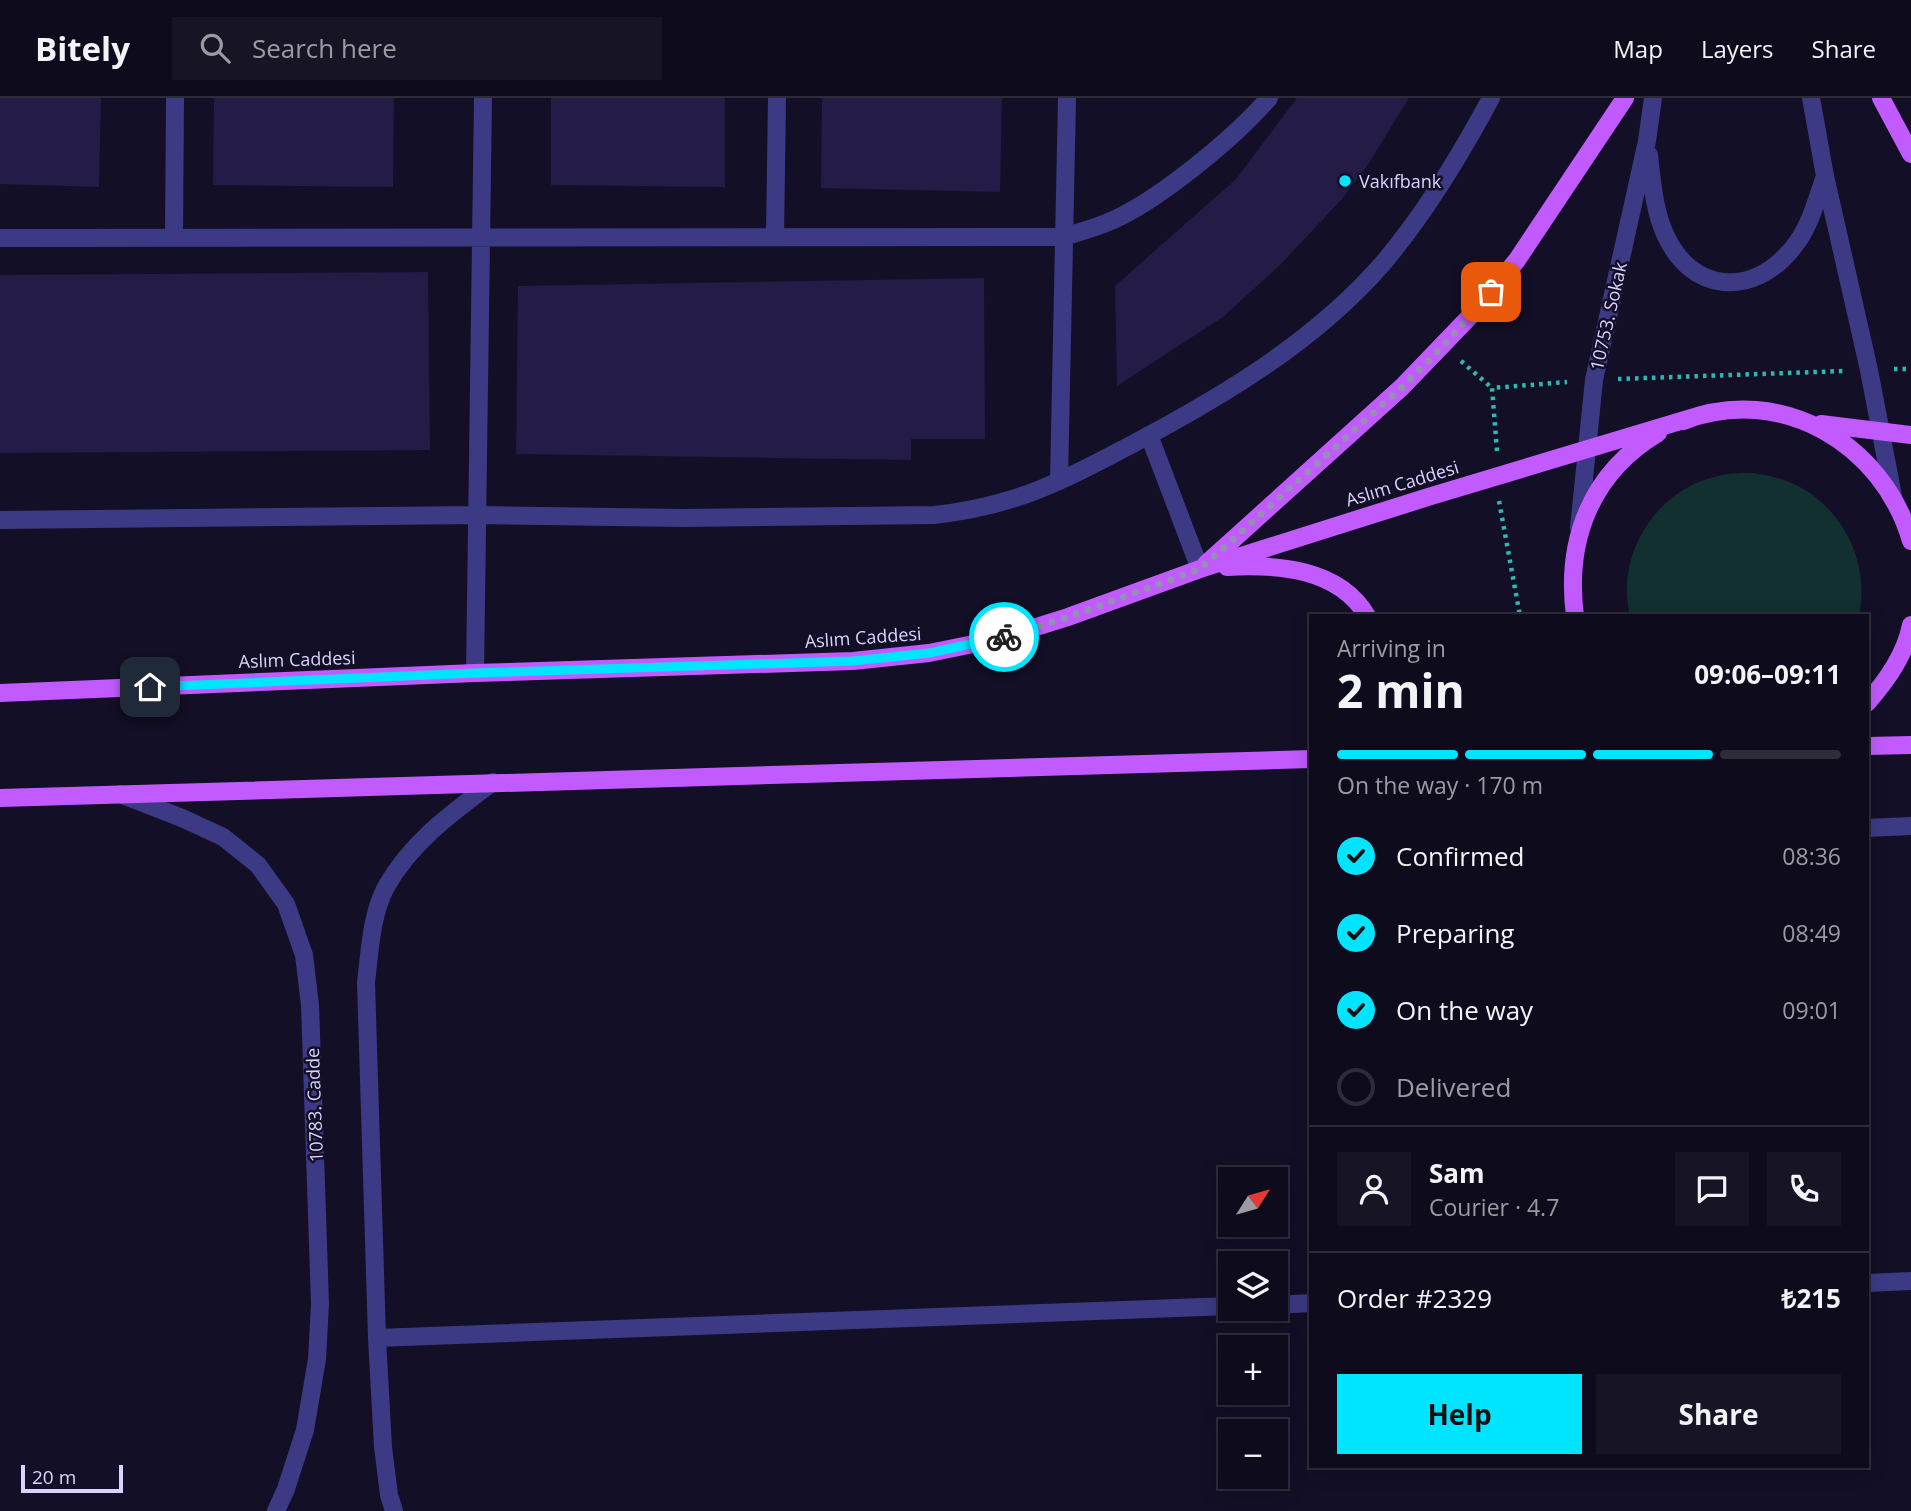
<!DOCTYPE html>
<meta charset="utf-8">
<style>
body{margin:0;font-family:"Open Sans",sans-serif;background:#171425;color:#f1f3f6;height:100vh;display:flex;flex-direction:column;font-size:26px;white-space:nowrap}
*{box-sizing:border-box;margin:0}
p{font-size:23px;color:#9b9ba3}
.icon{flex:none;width:38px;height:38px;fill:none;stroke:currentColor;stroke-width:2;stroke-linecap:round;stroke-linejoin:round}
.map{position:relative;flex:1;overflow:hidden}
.drawer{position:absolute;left:1309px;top:516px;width:560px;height:854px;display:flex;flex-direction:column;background:#0e0b1c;border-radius:0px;box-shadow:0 4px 18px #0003,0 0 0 2px #2e2b3b}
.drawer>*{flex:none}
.needle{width:46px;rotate:53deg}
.fabs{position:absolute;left:1218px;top:1069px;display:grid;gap:14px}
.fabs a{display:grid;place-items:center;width:70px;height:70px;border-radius:0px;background:#0e0b1c;box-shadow:0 4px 18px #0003,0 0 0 2px #2e2b3b;font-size:35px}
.scale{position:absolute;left:21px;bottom:18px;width:102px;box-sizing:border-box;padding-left:7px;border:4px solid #d9d4ff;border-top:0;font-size:19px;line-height:24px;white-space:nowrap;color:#d9d4ff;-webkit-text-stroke:5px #130f26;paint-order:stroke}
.pin{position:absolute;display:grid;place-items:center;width:60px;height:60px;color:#fff;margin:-30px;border-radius:14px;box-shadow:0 4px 10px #0006}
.courier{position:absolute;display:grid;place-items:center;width:70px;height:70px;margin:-35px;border:5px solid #00e5ff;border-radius:50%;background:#fff;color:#222;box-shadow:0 2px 9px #0007}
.overview em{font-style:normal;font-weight:700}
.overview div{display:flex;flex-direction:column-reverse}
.overview{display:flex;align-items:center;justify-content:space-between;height:119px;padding:0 28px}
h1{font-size:46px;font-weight:700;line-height:52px}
.bar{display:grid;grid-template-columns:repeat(4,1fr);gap:10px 7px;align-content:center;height:84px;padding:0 28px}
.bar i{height:9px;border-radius:5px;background:#2e2b3b}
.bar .on{background:#00e5ff}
.bar p{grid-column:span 4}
.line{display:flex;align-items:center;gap:18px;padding:0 28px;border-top:2px solid #2e2b3b}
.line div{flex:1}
.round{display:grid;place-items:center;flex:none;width:74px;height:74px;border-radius:0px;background:#171425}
ol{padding:0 28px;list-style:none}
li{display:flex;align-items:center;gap:21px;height:77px}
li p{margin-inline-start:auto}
li .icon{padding:7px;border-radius:50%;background:#00e5ff;color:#111;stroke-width:4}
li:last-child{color:#9b9ba3}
li i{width:38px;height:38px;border:4px solid #2e2b3b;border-radius:50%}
.primary-button{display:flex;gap:14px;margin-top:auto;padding:14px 28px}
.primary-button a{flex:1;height:80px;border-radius:0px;background:#00e5ff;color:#111;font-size:28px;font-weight:700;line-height:80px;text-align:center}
.primary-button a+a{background:#171425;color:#f1f3f6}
header{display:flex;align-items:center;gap:42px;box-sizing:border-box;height:98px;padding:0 35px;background:#0e0b1c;border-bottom:2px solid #2e2b3b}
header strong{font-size:33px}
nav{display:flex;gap:38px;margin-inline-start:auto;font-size:24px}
.search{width:490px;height:63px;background:#171425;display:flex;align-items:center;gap:18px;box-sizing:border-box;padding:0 24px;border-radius:0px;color:#9b9ba3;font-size:26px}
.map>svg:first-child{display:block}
.green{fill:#12302f}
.building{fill:#241b47}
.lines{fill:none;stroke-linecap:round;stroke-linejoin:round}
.path{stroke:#2fb8b0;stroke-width:4.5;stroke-dasharray:3.5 5;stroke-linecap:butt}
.minor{stroke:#3d3a85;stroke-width:18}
.major{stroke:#c25bff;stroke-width:18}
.done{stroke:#948fb3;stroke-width:7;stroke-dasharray:0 12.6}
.route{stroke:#00e5ff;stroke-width:9}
.poi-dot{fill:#00e5ff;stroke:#130f26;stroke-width:2.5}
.labels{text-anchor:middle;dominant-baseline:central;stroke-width:5;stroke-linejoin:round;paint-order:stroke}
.poi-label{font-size:18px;fill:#d9d4ff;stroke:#130f26;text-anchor:start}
.street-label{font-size:18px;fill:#d9d4ff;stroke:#130f26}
</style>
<header>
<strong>Bitely</strong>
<div class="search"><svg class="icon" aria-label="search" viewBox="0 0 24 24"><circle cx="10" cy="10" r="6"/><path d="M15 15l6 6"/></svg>Search here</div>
<nav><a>Map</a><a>Layers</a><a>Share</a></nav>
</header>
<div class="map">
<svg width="1911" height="1413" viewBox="0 0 1911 1413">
<rect width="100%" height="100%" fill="#130f26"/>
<!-- green -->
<path class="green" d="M1752,375C1765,377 1778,379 1789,384C1841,405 1871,464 1859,518H1630C1615,459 1655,393 1714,379C1727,375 1740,375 1752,375Z"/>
<!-- building -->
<path class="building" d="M0,0H101L99,89L0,86Z
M214,0H394L393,89L213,87Z
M551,0H725V89L551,87Z
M822,0H1002L1000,94L821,90Z
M1297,0H1409L1369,65L1342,101L1280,167L1223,219L1117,288L1115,188L1236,81Z
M428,174L430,352L0,355V177Z
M984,180L985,341H911V362L516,356L518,188Z"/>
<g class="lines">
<!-- path -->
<path class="path" d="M1461,263L1492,290
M1894,271H1911
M1618,281L1844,273
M1497,353L1492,290L1567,284
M1499,403L1520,518"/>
<!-- minor -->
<path class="minor" d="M1811,0L1825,78L1869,272L1893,398
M1649,57C1652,83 1654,112 1665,136C1691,195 1752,200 1792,151C1810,130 1816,103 1825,78
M775,139L777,0
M0,140L1064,139C1078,134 1092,131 1106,125C1155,106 1234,40 1269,0
M174,140L175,0
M1149,337L1200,471
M1059,383L1067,0
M0,422L478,417L683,420L934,417C961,414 986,409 1012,401C1052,389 1090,368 1127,349C1220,300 1315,244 1384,164C1426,114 1460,58 1491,0
M1579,430L1594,282L1647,43L1653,0
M475,575L483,0
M120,696L182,720L223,739L258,767L286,806L304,857L310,907L320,1206L317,1261L305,1332L286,1391L276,1413
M1867,730L1911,728
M1867,1185L1911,1183
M1276,1207L1311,1205
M377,1240L1230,1208
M394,1413L389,1397L383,1349L377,1240L366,884C370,853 371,817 386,789C411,744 453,714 493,684"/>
<!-- major -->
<path class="major" d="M1881,0L1911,56
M1683,323C1781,285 1883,346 1911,443
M1821,326L1911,337
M1206,466L1402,289L1478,210L1517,162L1625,0
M1227,469C1276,466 1339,470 1367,518
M1575,518C1565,442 1591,375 1658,335
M0,595L475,575L853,563L929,555L998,541L1068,519L1200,471L1428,399L1694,319
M1867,605C1887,582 1905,557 1911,527
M1867,648L1911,647
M0,700L1311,661"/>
</g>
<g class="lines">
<!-- done -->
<path class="done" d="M1004,539L1068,519L1200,471L1402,289L1444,247L1491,194"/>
<!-- route -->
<path class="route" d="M150,589L475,575L853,563L929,555L1004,539"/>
</g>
<!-- markers -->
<circle class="poi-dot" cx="1345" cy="83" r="7"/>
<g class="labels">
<!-- poi labels -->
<g class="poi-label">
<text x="1359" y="83">Vakıfbank</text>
</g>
<!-- street labels -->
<g class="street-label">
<text transform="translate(1608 218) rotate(-77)">10753. Sokak</text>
<text transform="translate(1402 385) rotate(-17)">Aslım Caddesi</text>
<text transform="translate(863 539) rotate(-4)">Aslım Caddesi</text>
<text transform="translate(297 561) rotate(-2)">Aslım Caddesi</text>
<text transform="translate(314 1007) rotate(-92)">10783. Cadde</text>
</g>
</g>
</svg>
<div class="fabs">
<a><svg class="needle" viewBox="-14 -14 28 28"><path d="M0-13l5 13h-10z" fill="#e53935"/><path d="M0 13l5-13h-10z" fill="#9b9ba3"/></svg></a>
<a><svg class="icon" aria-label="layers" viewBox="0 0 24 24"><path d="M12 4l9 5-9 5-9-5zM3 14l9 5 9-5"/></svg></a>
<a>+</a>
<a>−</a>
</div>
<div class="scale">20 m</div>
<div class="pin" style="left:1491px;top:194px;background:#ea580c"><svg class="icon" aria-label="bag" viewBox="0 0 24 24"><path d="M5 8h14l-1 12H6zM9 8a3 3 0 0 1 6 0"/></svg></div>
<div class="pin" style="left:150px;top:589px;background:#1f2937"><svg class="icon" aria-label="home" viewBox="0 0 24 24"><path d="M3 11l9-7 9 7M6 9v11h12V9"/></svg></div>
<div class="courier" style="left:1004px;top:539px"><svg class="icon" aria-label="bike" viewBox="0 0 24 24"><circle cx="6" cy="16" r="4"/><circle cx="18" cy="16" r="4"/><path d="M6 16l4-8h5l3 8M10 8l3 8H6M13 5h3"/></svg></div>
<section class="drawer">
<div class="overview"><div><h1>2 min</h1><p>Arriving in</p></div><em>09:06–09:11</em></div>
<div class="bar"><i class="on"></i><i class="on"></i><i class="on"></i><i></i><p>On the way · 170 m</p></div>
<ol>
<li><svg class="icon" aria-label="check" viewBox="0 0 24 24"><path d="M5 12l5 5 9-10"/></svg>Confirmed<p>08:36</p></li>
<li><svg class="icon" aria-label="check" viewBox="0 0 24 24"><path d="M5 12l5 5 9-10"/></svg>Preparing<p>08:49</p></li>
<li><svg class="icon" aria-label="check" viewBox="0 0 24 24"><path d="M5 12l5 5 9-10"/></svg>On the way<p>09:01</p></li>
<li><i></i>Delivered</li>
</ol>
<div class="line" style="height:126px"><a class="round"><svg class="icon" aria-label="person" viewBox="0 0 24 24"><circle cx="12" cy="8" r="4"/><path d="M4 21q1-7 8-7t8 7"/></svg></a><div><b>Sam</b><p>Courier · 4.7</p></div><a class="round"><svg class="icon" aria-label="chat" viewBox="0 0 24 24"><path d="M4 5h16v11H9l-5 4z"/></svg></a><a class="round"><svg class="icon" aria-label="phone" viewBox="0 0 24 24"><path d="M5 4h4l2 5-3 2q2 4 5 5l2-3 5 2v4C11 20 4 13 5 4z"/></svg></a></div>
<div class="line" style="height:91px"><div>Order #2329</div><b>₺215</b></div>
<div class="primary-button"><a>Help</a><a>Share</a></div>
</section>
</div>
